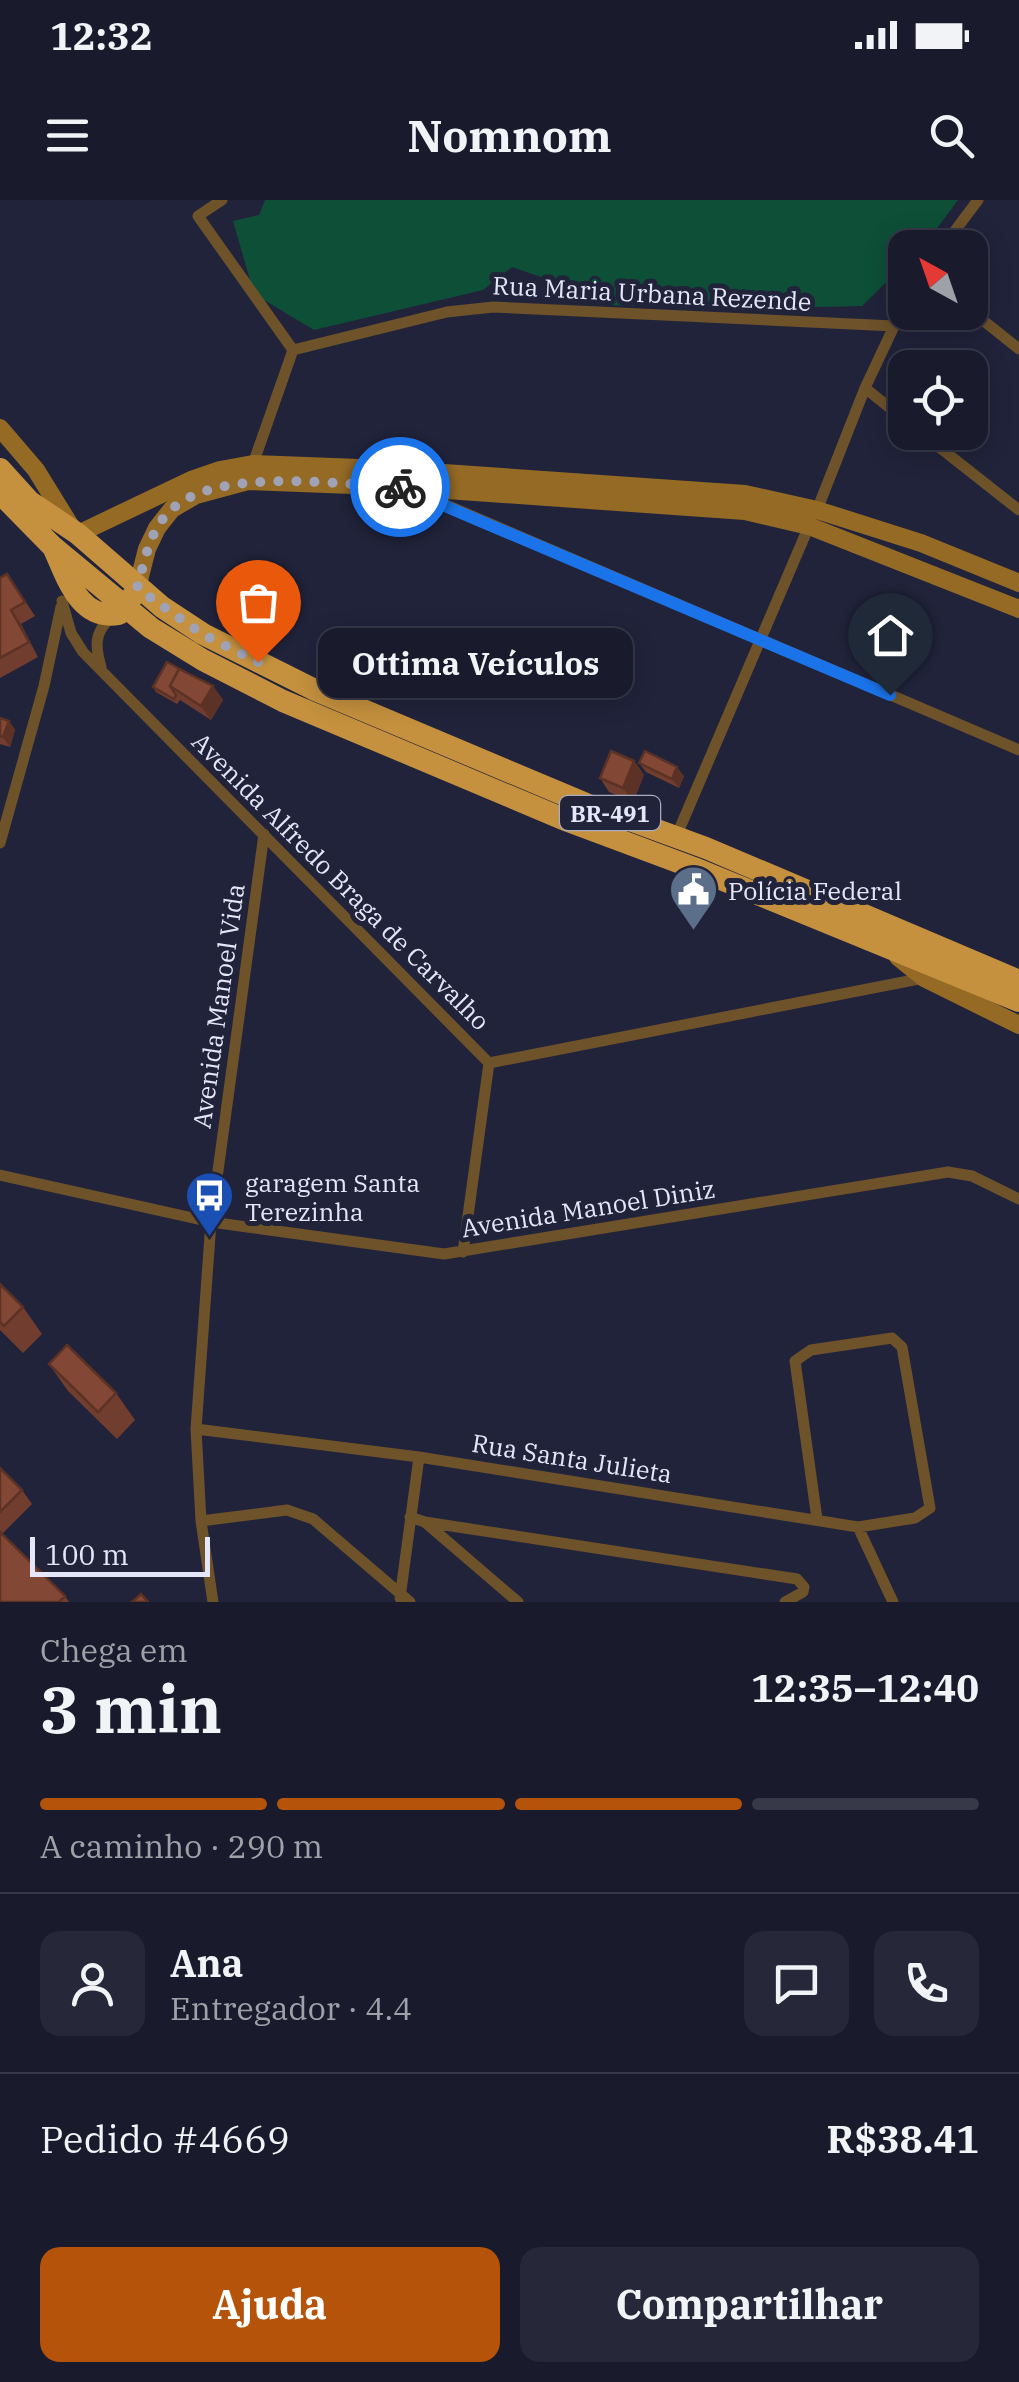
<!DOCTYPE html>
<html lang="pt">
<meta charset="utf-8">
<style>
body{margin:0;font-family:"IBM Plex Serif",serif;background:#262738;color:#f1f3f6;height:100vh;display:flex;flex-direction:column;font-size:38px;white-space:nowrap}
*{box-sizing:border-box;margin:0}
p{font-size:32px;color:#9fa1a9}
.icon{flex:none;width:55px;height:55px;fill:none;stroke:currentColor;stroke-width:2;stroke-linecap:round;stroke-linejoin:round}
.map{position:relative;height:1402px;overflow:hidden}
.sheet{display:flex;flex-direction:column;background:#191a2c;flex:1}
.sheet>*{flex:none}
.needle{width:65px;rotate:320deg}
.fabs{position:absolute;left:888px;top:30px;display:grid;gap:20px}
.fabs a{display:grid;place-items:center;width:100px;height:100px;border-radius:20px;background:#191a2c;box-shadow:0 5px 25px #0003,0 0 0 2px #373848;font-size:50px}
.scale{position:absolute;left:30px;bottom:25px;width:180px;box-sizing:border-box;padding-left:10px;border:5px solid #e5e7f8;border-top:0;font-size:28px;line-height:35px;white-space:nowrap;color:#e5e7f8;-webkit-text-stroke:8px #21233b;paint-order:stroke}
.pin{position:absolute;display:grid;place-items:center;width:85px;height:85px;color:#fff;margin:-102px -42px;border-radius:50% 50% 50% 0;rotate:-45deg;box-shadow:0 0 10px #0007}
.pin .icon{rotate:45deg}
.courier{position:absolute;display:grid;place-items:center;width:100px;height:100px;margin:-50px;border:8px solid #1a73e8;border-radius:50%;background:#fff;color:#222;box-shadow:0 2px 12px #0007}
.bubble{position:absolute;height:70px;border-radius:20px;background:#191a2c;box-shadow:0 5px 25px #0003,0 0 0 2px #373848;font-size:32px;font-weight:800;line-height:70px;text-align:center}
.head em{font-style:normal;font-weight:800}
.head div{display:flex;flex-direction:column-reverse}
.head{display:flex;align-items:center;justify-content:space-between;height:170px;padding:0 40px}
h1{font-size:65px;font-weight:800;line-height:75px}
.bar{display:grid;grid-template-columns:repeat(4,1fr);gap:15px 10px;align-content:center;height:120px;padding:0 40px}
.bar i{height:12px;border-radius:8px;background:#373848}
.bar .current{background:#b45309}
.bar p{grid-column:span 4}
.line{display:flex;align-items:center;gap:25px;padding:0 40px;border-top:2px solid #373848}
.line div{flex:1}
.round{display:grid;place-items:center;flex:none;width:105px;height:105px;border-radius:20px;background:#262738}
.button{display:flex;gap:20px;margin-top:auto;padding:20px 40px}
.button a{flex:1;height:115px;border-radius:20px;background:#b45309;color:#fff;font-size:40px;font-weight:800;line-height:115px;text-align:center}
.button a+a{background:#262738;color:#f1f3f6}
.status{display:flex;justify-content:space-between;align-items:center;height:70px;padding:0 50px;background:#191a2c;direction:ltr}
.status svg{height:28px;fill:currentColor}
header{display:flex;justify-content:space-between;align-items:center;height:130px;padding:0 40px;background:#191a2c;font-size:45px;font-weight:800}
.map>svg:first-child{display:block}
.green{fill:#0e4f37}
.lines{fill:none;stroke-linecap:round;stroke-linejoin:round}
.street{stroke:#6d522a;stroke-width:11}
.secondary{stroke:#946a25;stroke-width:18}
.highway{stroke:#c5913e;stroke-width:22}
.wall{fill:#703d2e}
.shaded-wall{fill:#5b3225}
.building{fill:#824735;stroke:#5b3225;stroke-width:2.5}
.done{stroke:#a0a2b6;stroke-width:10;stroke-dasharray:0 18}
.route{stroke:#1a73e8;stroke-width:12}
.labels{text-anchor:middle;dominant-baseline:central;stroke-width:10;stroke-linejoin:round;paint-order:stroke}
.shield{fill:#21233b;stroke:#aaacbf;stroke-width:2.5}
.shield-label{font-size:22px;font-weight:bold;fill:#e5e7f8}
.street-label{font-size:25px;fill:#e5e7f8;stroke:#21233b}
.poi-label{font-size:25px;fill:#e5e7f8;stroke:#21233b;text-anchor:start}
</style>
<div class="status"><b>12:32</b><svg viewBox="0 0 49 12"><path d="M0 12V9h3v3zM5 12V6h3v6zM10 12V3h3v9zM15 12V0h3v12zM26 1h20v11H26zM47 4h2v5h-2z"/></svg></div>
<header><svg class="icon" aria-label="menu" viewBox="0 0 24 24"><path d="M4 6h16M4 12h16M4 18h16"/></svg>Nomnom<svg class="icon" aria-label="search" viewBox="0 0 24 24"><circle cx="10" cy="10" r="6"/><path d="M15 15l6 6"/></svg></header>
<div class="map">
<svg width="1019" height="1402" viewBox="0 0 1019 1402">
<rect width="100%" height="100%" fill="#21233b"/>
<!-- green -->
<path class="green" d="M265,0H958L923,47L905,48V64L862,106L730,109L603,105L558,83L512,67L483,90L314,130L254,94L233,21L259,15Z"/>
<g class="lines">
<!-- street -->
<path class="street" d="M222,0L198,16L293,150
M942,48L978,0
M970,110L1019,149
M865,188L905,220
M920,232L1019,310
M253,264L293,150L447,112L493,107L894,126
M416,292L1019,550
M817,310L865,188L905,103
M62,401L71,433L83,452L489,863L924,778
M101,467C95,446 94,433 111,417
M676,637L809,326
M0,643L44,486L61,407
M0,975L211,1022L444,1054L948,972L972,976L1019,999
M463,1052L489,863
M196,1229L419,1257L858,1327L915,1318L930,1308L902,1147L892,1138L811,1150L795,1161L817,1319
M410,1317L425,1322L797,1379L804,1387L803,1392L785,1402
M201,1321L287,1310L313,1319L410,1402
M426,1323L518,1402
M858,1327L893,1402
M400,1398L419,1257
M213,1402L201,1321L196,1229L211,1022L264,634"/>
<!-- secondary -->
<path class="secondary" d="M0,228L36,270L73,330
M78,334L191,280L220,270L253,264L386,269L745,294L817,310L921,343L1019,383
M137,388L147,349L157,328L172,309L196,295L248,281L404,287L745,311L809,326L1019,409
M898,757L924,778L1019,825"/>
<!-- highway -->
<path class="highway" d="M0,269L29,301L78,334L162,407L203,434L313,489L586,604L706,648L1019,781
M0,293L52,346L151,428L203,460L283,501L568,621L694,668L1019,801
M54,349C67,377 79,421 119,414L132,397"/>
</g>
<!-- wall -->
<path class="wall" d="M7,374L35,416L21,424L38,457L0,478V378Z
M213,486L223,500L211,520L180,500L177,504L156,492L153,487Z
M0,518L9,521L15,530L10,547L0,544Z
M634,561L644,575L633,602L609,592L600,578Z
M639,563L684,576L679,588L646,572Z
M0,1084L23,1107L42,1134L23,1153L0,1130Z
M49,1164L116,1193L135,1220L117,1239L68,1191Z
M0,1268L22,1290L32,1304L2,1334L65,1396L69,1402H0Z"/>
<!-- shaded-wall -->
<path class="shaded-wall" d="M11,410L21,424L38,457L29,442Z
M213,486L223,500L211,520L201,506Z
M9,521L15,530L10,547L3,537Z
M634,561L644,575L633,602L623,588Z
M677,567L684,576L679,588L672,579Z"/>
<!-- building -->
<path class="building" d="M7,374L25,402L11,410L29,442L0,458V378Z
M167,462L187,473L179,469L170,486L176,495L174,499L153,487Z
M179,469L213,486L201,506L170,486Z
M0,518L9,521L3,537L0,536Z
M611,551L634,561L623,588L600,578Z
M645,551L677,567L672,579L639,563Z
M0,1084L23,1107L4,1126L0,1122Z
M67,1145L116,1193L98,1212L49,1164Z
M0,1268L22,1290L0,1312Z
M0,1332L65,1396L59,1402H0Z
M141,1394L148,1402H132Z"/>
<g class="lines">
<!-- done -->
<path class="done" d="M258,462L202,434L137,388C145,361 149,330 171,310C219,266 338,285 400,287"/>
<!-- route -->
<path class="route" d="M400,287L890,495"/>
</g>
<!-- icons -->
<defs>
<symbol id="civic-pin" viewBox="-11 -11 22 30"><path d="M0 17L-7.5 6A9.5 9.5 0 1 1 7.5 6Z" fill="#5c6f8a" stroke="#21233b"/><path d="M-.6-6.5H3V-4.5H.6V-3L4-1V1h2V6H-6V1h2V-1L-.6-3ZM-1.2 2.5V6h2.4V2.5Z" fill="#fff"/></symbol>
<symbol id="bus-pin" viewBox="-11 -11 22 30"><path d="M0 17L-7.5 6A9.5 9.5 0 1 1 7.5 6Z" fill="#1a4fb4" stroke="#21233b"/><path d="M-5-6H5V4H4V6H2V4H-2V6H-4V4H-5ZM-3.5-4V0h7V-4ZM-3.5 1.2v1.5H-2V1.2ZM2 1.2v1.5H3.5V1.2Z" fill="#fff"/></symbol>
</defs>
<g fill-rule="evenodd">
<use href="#civic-pin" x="666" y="662" width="55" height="75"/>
<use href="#bus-pin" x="182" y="968" width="55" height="75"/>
</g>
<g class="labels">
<!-- shield labels -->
<rect class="shield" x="560" y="596" width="100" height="34" rx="8"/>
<g class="shield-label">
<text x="610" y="613">BR-491</text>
</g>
<!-- street labels -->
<g class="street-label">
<text transform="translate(652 93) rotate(3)">Rua Maria Urbana Rezende</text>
<text transform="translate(341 681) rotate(45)">Avenida Alfredo Braga de Carvalho</text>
<text transform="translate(218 806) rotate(-82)">Avenida Manoel Vida</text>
<text transform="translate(588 1008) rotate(-9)">Avenida Manoel Diniz</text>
<text transform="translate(572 1258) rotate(9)">Rua Santa Julieta</text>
</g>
<!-- poi labels -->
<g class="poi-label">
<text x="728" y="690">Polícia Federal</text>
<text x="245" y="982">garagem Santa<tspan x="245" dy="29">Terezinha</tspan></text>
</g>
</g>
</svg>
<div class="fabs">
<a><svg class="needle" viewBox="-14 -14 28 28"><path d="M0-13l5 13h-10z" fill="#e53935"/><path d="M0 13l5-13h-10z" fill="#9fa1a9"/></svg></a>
<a><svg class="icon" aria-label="locate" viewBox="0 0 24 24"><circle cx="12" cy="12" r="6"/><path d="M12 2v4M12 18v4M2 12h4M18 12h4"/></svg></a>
</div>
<div class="scale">100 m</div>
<div class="pin" style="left:258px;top:462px;background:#ea580c"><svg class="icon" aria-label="bag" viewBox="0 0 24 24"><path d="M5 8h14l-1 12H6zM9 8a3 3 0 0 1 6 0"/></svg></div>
<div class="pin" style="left:890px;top:495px;background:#1f2937"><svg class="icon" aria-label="home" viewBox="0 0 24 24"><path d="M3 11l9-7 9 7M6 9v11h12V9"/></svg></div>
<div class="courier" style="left:400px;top:287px"><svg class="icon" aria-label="bike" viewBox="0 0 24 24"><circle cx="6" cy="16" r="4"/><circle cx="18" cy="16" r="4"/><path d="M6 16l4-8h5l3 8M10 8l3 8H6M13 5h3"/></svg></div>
<div class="bubble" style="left:318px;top:428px;width:315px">Ottima Veículos</div>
</div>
<section class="sheet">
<div class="head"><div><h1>3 min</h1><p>Chega em</p></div><em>12:35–12:40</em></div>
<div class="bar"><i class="current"></i><i class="current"></i><i class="current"></i><i></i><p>A caminho · 290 m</p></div>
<div class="line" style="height:180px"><a class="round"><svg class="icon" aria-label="person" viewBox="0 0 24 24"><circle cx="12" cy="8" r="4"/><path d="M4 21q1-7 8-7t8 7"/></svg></a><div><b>Ana</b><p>Entregador · 4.4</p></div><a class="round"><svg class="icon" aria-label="chat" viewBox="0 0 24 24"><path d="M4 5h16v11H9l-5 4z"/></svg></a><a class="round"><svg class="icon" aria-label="phone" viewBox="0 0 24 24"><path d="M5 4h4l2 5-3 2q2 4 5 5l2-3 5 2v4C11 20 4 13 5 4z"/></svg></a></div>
<div class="line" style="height:130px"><div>Pedido #4669</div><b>R$38.41</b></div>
<div class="button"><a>Ajuda</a><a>Compartilhar</a></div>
</section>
